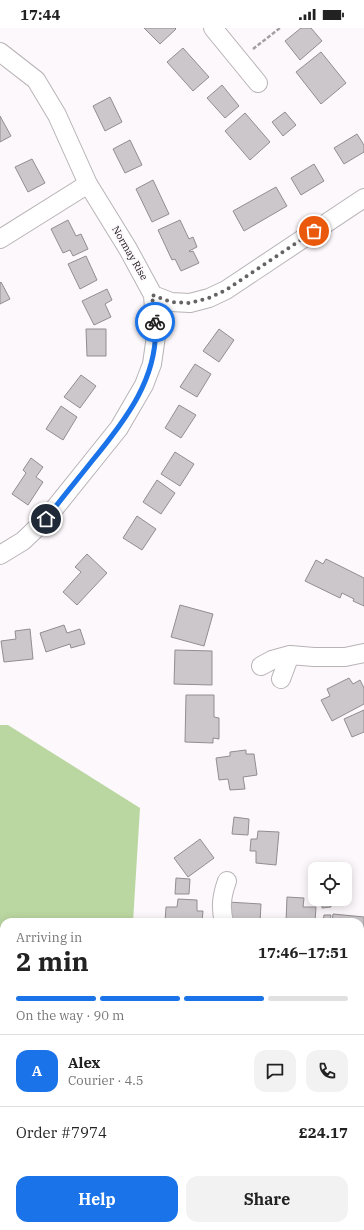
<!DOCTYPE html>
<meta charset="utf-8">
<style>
body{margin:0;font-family:"IBM Plex Serif",serif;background:#f2f2f2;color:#222;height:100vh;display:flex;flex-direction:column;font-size:15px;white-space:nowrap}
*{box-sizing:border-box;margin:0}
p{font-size:13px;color:#767676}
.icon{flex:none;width:22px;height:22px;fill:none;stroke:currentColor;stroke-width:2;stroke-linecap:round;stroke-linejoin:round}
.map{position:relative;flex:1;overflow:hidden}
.drawer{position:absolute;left:0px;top:890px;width:364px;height:312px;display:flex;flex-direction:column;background:#fff;border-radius:12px 12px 0 0;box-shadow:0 2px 10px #0003}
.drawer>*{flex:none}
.controls{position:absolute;left:308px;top:834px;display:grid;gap:8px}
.controls a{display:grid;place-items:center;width:44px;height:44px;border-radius:8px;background:#fff;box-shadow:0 2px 10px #0003;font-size:20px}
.pin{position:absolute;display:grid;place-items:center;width:34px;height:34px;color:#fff;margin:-17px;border:2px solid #fff;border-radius:50%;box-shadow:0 1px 4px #0007}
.courier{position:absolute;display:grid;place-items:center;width:40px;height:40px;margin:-20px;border:3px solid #1a73e8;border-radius:50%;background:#fff;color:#222;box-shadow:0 1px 5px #0007}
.headline em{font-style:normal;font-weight:700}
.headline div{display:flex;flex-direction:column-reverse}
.headline{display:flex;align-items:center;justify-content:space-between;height:68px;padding:0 16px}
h1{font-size:26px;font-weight:700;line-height:30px}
.bar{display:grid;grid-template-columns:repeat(4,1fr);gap:6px 4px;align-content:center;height:48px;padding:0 16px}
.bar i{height:5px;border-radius:3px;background:#e0e0e0}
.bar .current{background:#1a73e8}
.bar p{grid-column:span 4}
.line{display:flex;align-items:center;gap:10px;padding:0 16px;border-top:1px solid #e0e0e0}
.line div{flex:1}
.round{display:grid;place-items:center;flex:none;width:42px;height:42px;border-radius:12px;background:#f2f2f2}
.cta{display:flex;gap:8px;margin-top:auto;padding:8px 16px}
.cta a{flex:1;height:46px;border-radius:12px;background:#1a73e8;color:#fff;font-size:16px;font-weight:700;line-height:46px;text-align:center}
.cta a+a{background:#f2f2f2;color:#222}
.status{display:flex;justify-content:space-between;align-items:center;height:28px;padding:0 20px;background:#fff;direction:ltr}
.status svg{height:11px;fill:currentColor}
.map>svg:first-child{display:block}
.green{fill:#bbd7a1}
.building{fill:#ccc7ca;stroke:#928d90}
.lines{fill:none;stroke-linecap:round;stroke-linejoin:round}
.minor-casing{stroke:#b8b3b6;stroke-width:20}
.primary-casing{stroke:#648043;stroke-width:24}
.path{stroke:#a39fa1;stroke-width:2.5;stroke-dasharray:4 2;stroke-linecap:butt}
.minor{stroke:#fff;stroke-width:18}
.primary{stroke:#bbd69e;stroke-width:22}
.done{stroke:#666365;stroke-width:4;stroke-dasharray:0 7.2}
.route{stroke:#1a73e8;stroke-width:5}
.labels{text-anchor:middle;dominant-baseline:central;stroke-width:3.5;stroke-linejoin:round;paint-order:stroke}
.street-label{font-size:10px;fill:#151314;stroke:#fdf8fb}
</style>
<div class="status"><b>17:44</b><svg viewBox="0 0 49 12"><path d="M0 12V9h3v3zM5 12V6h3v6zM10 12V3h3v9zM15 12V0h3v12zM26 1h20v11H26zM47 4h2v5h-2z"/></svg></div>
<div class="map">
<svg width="364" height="1202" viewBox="0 0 364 1202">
<rect width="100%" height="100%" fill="#fdf8fb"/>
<!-- green -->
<path class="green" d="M0,697H8L140,780L133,894H4V1158L0,1157Z"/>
<!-- building -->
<path class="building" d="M144,0H175L176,1L160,16Z
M301,0H311L322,13L300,32L285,13Z
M183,20L209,49L193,63L167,34Z
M321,24L346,55L321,76L296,44Z
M222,57L239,78L225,90L207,70Z
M110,69L122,94L105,103L93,78Z
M285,84L296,97L283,108L272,94Z
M245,85L270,114L250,132L225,103Z
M0,88L11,108L0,114Z
M357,106L364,117V124L344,136L334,120Z
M130,112L142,137L125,145L113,121Z
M32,131L45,155L28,164L15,139Z
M314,136L324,153L301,167L291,150Z
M153,152L169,186L152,194L136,161Z
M276,159L287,178L244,203L233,183Z
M68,192L76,208L81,206L88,221L73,228L70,222L63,225L51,201Z
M180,192L189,211L193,209L197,219L189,223L190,224L193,223L199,235L181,243L175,231L172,232L158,202Z
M86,228L97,252L80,261L68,236Z
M1,254L10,271L0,276V255Z
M107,261L112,272L105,276L111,289L94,297L82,273Z
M86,301H106V328H87Z
M219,301L234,312L219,334L203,323Z
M195,336L211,346L197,369L180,359Z
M81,347L96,358L80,380L64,369Z
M179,377L196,387L181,410L165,400Z
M61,378L77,389L63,412L46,401Z
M175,424L194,436L180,458L161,446Z
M31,430L43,439L36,449L43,454L28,477L12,466L26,445L23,442Z
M157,452L175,465L161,486L143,474Z
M137,488L156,501L142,522L123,510Z
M87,526L107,545L77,577L63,564L81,544L75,539Z
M326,531L364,550V578L353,573L354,571L342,565L340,570L305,553L316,532L323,536Z
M180,577L213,586L204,618L171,609Z
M64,597L67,605L80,601L85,616L71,620L70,616L46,624L40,605Z
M30,601L33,631L4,634L1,613L16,611L15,603Z
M175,622L212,623V657L174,656Z
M349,650L353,656L360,652L364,660V676L332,693L321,672L330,668L327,661Z
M186,667H214V689L219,690V711L213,710V715L185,714Z
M364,682V704L352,709L344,691Z
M246,722V726H254L257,747L243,749L245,761L230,762L228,751L219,752L216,730L230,728V724Z
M234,789L249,791L248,807L232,806Z
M258,803L279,804L276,837L256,835V823H250L251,811H257Z
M200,811L214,830L188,849L174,830Z
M176,850L190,851L189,866H175Z
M287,869L304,870L303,879H316L315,894H286Z
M178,871L197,872V883H203L202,894H165L166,879H177Z
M322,871H331V879L322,880Z
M228,874L261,876L260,894H227Z
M333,886L364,889V921L360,919L361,914L360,913V894H332Z
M324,887H331L330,894H323Z"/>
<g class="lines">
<defs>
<path id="minor" d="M213,0L258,55
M0,24L36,52L57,87L88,156L128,221L153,267L171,274L190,275L209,270L226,262L364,170
M0,211L88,156
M0,527L23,513L46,491L119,400L144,357L152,336L156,308L153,267
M261,638L272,632L290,627L314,629H345L364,625
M281,651L290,627
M224,894C220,879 222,867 227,853
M360,954L364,957"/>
<path id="primary" d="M360,1011L364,1006
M234,1202L236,1198"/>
</defs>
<!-- minor casing -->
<use href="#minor" class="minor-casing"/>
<!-- primary casing -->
<use href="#primary" class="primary-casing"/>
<!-- path -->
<path class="path" d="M253,21L280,0
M0,1179H4"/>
<!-- minor -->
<use href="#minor" class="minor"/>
<!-- primary -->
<use href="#primary" class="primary"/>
</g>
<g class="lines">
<!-- done -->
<path class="done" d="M155,294L152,267L171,274L190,275L209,270L226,262L314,203"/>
<!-- route -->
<path class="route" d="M46,491C61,471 77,452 92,433C125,393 160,348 155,294"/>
</g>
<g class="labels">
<!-- street labels -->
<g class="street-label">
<text transform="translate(130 225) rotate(60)">Normay Rise</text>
</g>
</g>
</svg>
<div class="controls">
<a><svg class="icon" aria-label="locate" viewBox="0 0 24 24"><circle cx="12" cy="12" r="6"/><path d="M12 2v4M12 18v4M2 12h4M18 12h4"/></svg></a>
</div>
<div class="pin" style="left:314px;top:203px;background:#ea580c"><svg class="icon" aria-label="bag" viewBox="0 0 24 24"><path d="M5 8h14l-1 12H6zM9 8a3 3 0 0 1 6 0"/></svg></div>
<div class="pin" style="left:46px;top:491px;background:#1f2937"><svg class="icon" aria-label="home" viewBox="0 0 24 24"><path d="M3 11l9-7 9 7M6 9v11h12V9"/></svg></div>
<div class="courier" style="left:155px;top:294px"><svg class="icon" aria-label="bike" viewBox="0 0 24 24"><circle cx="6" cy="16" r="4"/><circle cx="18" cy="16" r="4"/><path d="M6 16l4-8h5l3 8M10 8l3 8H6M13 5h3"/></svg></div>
<section class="drawer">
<div class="headline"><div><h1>2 min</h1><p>Arriving in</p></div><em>17:46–17:51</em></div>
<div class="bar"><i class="current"></i><i class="current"></i><i class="current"></i><i></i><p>On the way · 90 m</p></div>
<div class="line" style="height:72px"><b class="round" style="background:#1a73e8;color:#fff">A</b><div><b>Alex</b><p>Courier · 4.5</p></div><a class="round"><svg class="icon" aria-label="chat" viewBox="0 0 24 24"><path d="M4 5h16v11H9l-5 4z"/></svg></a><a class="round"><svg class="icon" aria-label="phone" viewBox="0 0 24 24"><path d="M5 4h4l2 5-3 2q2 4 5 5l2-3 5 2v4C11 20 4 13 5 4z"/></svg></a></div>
<div class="line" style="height:52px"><div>Order #7974</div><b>£24.17</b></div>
<div class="cta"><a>Help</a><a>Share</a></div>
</section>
</div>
